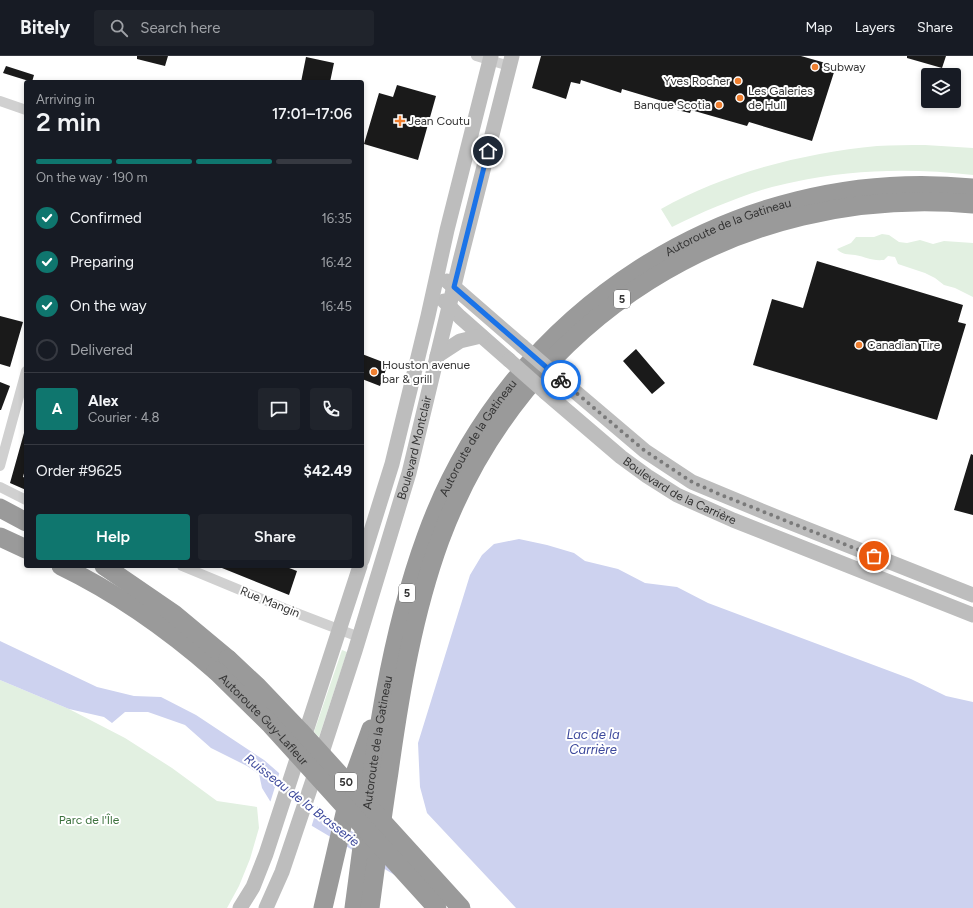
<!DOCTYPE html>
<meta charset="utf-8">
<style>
body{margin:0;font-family:Figtree,sans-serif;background:#20242c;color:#f1f3f6;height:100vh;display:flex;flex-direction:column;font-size:15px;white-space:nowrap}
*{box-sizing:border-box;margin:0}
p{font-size:13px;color:#9ea1a6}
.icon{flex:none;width:22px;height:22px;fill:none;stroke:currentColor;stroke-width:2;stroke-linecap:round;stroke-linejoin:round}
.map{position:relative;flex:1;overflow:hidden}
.panel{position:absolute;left:24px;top:24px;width:340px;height:488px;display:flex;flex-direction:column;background:#171b24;border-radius:4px;box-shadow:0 2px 6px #0003}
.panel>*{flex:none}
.tools{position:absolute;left:921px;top:12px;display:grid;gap:8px}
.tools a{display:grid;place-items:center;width:40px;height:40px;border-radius:4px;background:#171b24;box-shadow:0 2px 6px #0003;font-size:20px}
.pin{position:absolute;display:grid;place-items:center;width:34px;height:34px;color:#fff;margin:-17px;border:2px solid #fff;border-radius:50%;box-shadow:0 1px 4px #0007}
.courier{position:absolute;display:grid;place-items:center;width:40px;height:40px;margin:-20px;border:3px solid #1a73e8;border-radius:50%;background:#fff;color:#222;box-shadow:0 1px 5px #0007}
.overview em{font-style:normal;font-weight:600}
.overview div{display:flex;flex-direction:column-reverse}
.overview{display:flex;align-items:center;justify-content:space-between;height:68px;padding:0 12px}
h1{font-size:26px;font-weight:600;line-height:30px}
.bar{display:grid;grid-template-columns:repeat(4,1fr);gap:6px 4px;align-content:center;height:48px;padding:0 12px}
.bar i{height:5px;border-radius:3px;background:#363941}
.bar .selected{background:#0f766e}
.bar p{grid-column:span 4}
.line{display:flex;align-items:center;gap:10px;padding:0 12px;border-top:1px solid #363941}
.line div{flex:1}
.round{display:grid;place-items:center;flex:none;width:42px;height:42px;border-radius:4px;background:#20242c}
ol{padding:0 12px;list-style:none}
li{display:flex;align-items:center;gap:12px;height:44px}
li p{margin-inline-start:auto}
li .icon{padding:4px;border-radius:50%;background:#0f766e;color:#fff;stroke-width:4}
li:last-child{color:#9ea1a6}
li i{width:22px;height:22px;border:2px solid #363941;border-radius:50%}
.action{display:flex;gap:8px;margin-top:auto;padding:8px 12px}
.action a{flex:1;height:46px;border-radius:4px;background:#0f766e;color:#fff;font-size:16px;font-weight:600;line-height:46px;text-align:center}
.action a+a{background:#20242c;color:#f1f3f6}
header{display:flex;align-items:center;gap:24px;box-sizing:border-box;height:56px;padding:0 20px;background:#171b24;border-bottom:1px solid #363941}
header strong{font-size:19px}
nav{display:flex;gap:22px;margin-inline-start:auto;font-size:14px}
.search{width:280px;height:36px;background:#20242c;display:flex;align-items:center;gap:10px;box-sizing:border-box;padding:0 14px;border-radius:4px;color:#9ea1a6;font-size:15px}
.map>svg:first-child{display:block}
.green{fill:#e2f0e1}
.water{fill:#cdd2ef}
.pier{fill:#fff}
.building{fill:#1a1a1a}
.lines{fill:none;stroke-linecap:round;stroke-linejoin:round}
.minor{stroke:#d0d0d0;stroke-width:10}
.secondary{stroke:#bdbdbd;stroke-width:15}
.motorway{stroke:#9a9a9a;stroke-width:19}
.secondary-bridge{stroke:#bdbdbd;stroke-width:15}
.motorway-bridge{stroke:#9a9a9a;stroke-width:19}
.done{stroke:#7a7a7a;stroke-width:4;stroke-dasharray:0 7.2}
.route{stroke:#1a73e8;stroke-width:5}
.poi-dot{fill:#ef7f30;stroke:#fff;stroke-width:1.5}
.labels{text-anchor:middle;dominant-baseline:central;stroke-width:4;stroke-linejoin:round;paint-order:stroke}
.shield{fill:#fff;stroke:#707070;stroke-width:1}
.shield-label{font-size:11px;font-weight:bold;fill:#333}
.poi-label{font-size:12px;fill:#333;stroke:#fff;text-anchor:start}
.street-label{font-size:12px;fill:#333;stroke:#fff}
.park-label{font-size:12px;fill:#3d723e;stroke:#fff}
.water-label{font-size:13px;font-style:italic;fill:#3b479b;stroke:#fff}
</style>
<header>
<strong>Bitely</strong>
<div class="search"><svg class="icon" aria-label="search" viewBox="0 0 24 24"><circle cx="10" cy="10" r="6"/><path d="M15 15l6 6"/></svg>Search here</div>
<nav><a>Map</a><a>Layers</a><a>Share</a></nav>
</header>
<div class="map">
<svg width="973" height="852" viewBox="0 0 973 852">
<rect width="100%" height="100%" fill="#fff"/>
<!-- green -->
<path class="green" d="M925,89L973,92V119C913,112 853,113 794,126C785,128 774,130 765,133C733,143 702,156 672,171L661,153C724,117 804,97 877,90C893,89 909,89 925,89Z
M882,178L889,179L899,186L907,187L920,184L933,188L944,185L973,187V241L955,232L944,229L935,222L925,217L898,208L895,201L888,200L884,204C870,205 867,201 855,199C848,198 842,199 837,193L851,187L856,181H874Z
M342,594L347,596L319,681L314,676Z
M0,624L69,653L125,682L172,712L217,745L257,751L259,772L250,803L239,830L227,852H0Z"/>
<!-- water -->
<path class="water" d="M519,483L547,489L574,497L585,505L618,513L645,527L677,531L708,547L911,623L946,640L973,646V852H516L427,757L420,731L418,687L470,519L482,499L494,488Z
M0,585L97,631L134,640L161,641L196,659L264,704L332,763L412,813L398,821L270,745L262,732L259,718L247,710L211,692L185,669L148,656H125L112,667L104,661L69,653L0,624Z"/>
<!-- pier -->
<path class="pier" d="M280,715L318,749L311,772L270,747Z"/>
<!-- building -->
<path class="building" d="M137,0H168L165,10L137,3Z
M541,0H801L836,10L812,85L749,66L747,70L691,54L690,57L677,54L679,50L622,33L621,37L581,24L580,28L571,26L566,43L545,36L532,32Z
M907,0H946L942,12L907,2Z
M306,1L334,7L330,26H301Z
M6,10L34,19L32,26L3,17Z
M397,29L436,40L418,104L364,88L379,37L393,41Z
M817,205L963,249L958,266L966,268L937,364L753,309L772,243L803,252Z
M0,260L23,266L10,311L0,308Z
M636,293L665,327L652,338L623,305Z
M362,298L388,308L380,330L362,323Z
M0,326L10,330L1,354H0Z
M24,377L26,378V410L23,421L26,422V434L10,427Z
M971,398L973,399V459L954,454Z
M217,510H284L297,515L289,539Z"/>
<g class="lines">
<!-- minor -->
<path class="minor" d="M476,0L509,10
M0,45L26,54
M0,410L26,315
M0,431L26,444
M182,510L291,555L359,581"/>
<!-- secondary -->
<g class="secondary">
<path d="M447,225L522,290"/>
<path d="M444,245L460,261L509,304"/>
<path d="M437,300L460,285L481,280"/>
<path d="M559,322L645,395L692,426L769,458L973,539"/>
<path id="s1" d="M545,336L621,401L647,420L677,439L733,464L973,559"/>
<path d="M362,504L392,408L428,260L447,174L491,0"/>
<path d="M240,852L253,831L266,798L360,510"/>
<path id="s2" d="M266,852L282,816L316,715L355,595L409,417L460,205L512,0"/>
</g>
<!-- motorway -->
<g class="motorway">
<path d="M0,452L26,466"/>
<path d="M0,481L26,493"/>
<path d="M61,510C117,537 169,574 216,615"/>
<path d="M104,510L174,558L228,603"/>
<path d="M323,852L353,723L371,673"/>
<path id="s3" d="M354,852C371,727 383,599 426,481C507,255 733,108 973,132"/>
<path d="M370,852C376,807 382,761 389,716C400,637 413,558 440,484C523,261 737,127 973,148"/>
</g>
<!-- secondary-bridge -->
<path class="secondary-bridge" d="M522,290L559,322
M509,304L545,336"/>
<!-- motorway-bridge -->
<g class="motorway-bridge">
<path d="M228,603L258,631L300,675L461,852"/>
<path id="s4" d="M216,615L271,669L437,852"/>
</g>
</g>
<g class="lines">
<!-- done -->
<path class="done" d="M561,324L645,395L692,426L719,438L874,500"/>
<!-- route -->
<path class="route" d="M488,95L454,231L561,324"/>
</g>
<!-- markers -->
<g class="poi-dot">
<circle cx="815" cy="11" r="4"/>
<circle cx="738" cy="25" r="4"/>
<circle cx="740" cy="42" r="4"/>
<circle cx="719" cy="49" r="4"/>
<path d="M398 59h4v4h4v4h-4v4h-4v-4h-4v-4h4z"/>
<circle cx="859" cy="289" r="4"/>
<circle cx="374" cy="316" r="4"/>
</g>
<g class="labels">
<!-- shield labels -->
<g class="shield">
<rect x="614" y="234" width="16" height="18" rx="3"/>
<rect x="399" y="528" width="16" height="18" rx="3"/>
<rect x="335" y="717" width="22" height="18" rx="3"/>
</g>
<g class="shield-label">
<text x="622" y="243">5</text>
<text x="407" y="537">5</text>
<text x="346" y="726">50</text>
</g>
<!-- poi labels -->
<g class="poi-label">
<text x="823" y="11">Subway</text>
<text x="730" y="25" text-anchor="end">Yves Rocher</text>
<text x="748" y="35">Les Galeries<tspan x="748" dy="14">de Hull</tspan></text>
<text x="711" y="49" text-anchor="end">Banque Scotia</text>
<text x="408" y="65">Jean Coutu</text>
<text x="867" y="289">Canadian Tire</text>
<text x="382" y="309">Houston avenue<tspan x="382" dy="14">bar &amp; grill</tspan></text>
</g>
<!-- street labels -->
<g class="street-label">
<text stroke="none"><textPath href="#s3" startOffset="826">Autoroute de la Gatineau</textPath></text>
<text stroke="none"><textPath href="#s3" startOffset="491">Autoroute de la Gatineau</textPath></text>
<text stroke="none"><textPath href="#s2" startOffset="484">Boulevard Montclair</textPath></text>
<text stroke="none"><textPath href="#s1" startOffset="168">Boulevard de la Carrière</textPath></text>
<text transform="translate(270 546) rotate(22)">Rue Mangin</text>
<text stroke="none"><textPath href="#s4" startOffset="68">Autoroute Guy-Lafleur</textPath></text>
<text stroke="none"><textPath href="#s3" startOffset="167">Autoroute de la Gatineau</textPath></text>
</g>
<!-- park labels -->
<g class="park-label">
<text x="89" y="764">Parc de l'Île</text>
</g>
<!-- water labels -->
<g class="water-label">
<text x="593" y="678">Lac de la<tspan x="593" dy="15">Carrière</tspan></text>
<text transform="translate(302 744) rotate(38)">Ruisseau de la Brasserie</text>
</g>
</g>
</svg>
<div class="tools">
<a><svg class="icon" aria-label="layers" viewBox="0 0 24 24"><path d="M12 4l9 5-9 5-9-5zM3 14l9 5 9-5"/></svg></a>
</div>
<div class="pin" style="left:874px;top:500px;background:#ea580c"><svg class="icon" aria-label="bag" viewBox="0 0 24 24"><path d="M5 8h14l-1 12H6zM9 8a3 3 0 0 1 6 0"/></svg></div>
<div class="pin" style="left:488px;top:95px;background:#1f2937"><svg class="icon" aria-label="home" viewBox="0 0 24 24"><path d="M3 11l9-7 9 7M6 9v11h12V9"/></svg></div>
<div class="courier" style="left:561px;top:324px"><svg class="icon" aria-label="bike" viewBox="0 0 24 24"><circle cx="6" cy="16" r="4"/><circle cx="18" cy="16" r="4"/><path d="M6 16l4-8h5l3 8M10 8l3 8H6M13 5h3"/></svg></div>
<section class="panel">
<div class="overview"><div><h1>2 min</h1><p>Arriving in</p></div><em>17:01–17:06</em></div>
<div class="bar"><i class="selected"></i><i class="selected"></i><i class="selected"></i><i></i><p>On the way · 190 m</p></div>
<ol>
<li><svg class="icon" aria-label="check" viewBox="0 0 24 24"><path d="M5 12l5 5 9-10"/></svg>Confirmed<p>16:35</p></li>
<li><svg class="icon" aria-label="check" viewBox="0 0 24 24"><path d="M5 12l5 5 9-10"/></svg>Preparing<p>16:42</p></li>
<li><svg class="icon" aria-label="check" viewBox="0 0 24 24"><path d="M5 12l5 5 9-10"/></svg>On the way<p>16:45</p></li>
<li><i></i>Delivered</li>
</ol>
<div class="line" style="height:72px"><b class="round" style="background:#0f766e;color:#fff">A</b><div><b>Alex</b><p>Courier · 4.8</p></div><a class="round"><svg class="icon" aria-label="chat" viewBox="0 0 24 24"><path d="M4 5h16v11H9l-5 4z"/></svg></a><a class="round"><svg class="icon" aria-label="phone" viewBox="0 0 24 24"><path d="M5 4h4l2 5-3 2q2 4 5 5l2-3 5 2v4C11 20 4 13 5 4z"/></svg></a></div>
<div class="line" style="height:52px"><div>Order #9625</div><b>$42.49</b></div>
<div class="action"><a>Help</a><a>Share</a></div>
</section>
</div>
